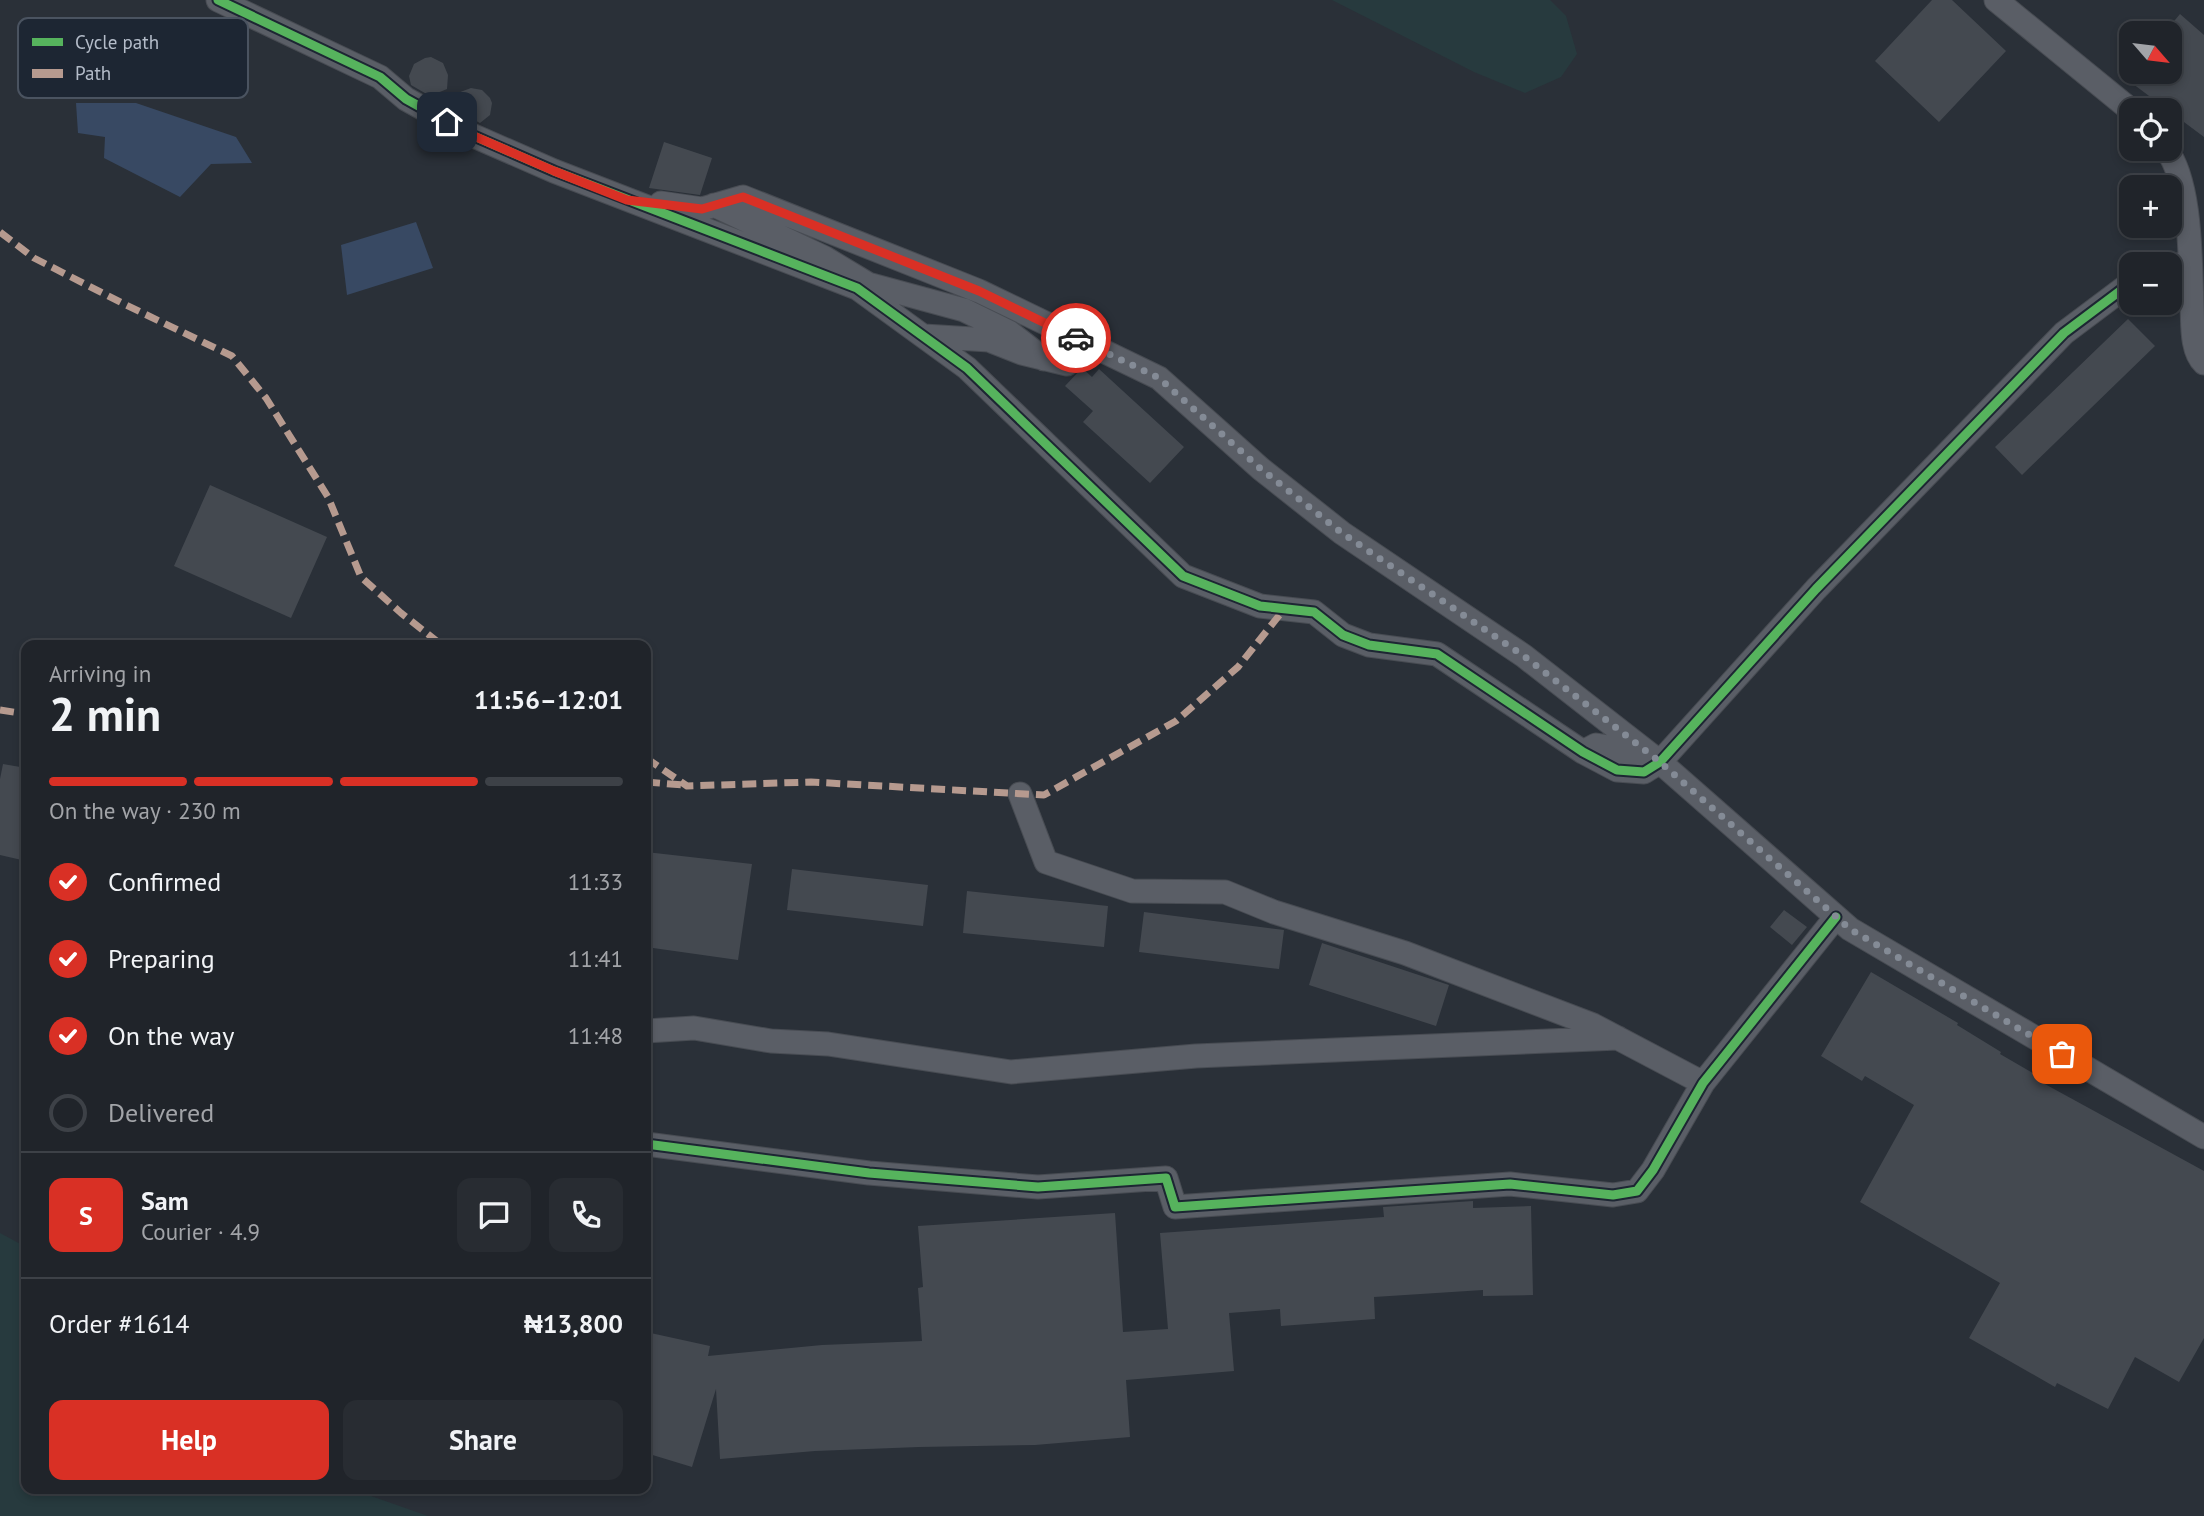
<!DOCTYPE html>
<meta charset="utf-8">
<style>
body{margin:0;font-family:"PT Sans",sans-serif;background:#282c32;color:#f1f3f6;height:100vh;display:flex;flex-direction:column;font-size:26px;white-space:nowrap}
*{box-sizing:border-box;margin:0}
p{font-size:23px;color:#a2a4a8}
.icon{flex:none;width:38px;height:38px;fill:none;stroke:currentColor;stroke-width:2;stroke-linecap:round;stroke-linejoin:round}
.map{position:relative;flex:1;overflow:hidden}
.details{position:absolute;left:21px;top:640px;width:630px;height:854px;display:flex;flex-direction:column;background:#20242a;border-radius:14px;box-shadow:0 4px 10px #0003,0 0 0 2px #3d4147}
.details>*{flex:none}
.needle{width:46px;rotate:118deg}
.buttons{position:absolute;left:2119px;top:21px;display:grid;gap:14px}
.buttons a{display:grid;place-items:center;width:63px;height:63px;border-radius:14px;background:#20242a;box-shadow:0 4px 10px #0003,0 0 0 2px #3d4147;font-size:35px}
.pin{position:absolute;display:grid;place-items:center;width:60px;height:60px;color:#fff;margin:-30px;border-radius:14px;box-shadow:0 4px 10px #0006}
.courier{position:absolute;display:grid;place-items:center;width:70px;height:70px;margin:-35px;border:5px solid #d93025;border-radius:50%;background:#fff;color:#222;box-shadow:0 2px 9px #0007}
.summary em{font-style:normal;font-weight:700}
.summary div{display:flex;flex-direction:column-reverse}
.summary{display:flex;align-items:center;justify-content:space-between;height:119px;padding:0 28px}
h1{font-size:46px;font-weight:700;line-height:52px}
.bar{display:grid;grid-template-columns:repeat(4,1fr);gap:10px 7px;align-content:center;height:84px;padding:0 28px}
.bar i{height:9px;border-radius:5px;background:#3d4147}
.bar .active{background:#d93025}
.bar p{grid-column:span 4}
.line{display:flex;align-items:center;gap:18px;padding:0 28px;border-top:2px solid #3d4147}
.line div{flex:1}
.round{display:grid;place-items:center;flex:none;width:74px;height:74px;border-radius:14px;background:#282c32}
ol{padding:0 28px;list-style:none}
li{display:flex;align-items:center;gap:21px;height:77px}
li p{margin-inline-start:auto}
li .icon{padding:7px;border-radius:50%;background:#d93025;color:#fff;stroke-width:4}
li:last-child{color:#a2a4a8}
li i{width:38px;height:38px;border:4px solid #3d4147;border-radius:50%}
.cta{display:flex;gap:14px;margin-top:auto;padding:14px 28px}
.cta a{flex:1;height:80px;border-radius:14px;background:#d93025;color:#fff;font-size:28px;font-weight:700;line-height:80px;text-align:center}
.cta a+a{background:#282c32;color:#f1f3f6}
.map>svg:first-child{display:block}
.green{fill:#273a3e}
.water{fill:#384963}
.building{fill:#444950}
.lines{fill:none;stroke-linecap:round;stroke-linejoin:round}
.minor-casing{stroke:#484c53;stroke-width:25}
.minor{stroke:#5a5e66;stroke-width:23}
.quiet{stroke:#b69a8f;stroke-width:7;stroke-dasharray:14 7;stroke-linecap:butt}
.cycleway-casing{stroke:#1d2633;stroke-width:13}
.cycleway{stroke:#56b35d;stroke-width:9}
.done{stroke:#848b96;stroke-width:7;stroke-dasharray:0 12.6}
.route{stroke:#d93025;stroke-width:9}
.key{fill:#1d2633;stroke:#4a5360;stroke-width:2}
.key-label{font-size:19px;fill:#b4bcc9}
</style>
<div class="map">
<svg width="2204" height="1516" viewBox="0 0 2204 1516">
<rect width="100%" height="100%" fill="#2a3038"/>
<!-- green -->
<path class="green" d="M1332,0H1550L1566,16L1577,54L1561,77L1525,93L1474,72Z
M0,1233L26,1247V1489H351L428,1516H0Z"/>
<!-- water -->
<path class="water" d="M76,103H136L236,137L252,163L211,164L180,197L104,158L105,137L78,133Z
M416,222L433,268L347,295L341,245Z"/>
<!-- building -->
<path class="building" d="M1932,0H1952L2006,51L1939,122L1875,61Z
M2180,14L2204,35V137L2117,72H2170V26Z
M431,57L443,63L448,75L447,89L430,96L411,85L409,76L414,64L425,58Z
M471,88L482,90L490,98L492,103L490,115L480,123L456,110L455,94Z
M664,142L712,158L700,195L649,188Z
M2128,319L2155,346L2022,475L1995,447Z
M1082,368L1092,377L1099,369L1184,447L1150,483L1083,422L1093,411L1065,386Z
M210,485L327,537L291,618L174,566Z
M3,764L26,768V861L0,855V779Z
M646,852L752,864L738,960L646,947Z
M792,869L928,885L923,926L787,910Z
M967,891L1108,906L1104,947L963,933Z
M1784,910L1807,927L1792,945L1770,927Z
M1144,912L1284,930L1279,969L1139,952Z
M1322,943L1449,985L1436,1026L1309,985Z
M1871,972L1958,1023L1957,1025L2001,1052L2000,1054L2045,1080L2043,1083L2204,1171V1338L2179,1382L2135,1357L2108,1409L2057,1383L2055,1387L2013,1363L1969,1338L2000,1283L1860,1202L1914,1105L1865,1076L1862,1081L1821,1056Z
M1473,1201V1208L1531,1206L1533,1295L1483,1296V1290L1374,1297L1375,1319L1281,1326L1280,1309L1229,1313L1234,1371L1126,1380L1130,1437L1035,1445L919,1447L815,1451L720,1459L716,1389L692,1467L646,1453V1332L710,1346L708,1356L822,1345L922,1341L918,1288L923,1287L918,1226L1115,1213L1123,1332L1168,1329L1160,1233L1384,1217L1383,1207Z"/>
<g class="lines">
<defs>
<path id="minor" d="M218,0L380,77L406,99L467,133L554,171L857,288L967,368L1183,576L1260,606L1314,612L1343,635L1369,645L1437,654L1583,752L1617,770L1644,772L1660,762L1816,589L2064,333L2132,282
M1996,0L2132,111
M2166,149C2192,183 2190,263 2192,306C2193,323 2191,351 2204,363
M661,203L702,209L743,197L979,291L1159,378L1261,469L1342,533L1524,656L1660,762L1850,929L2204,1137
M714,205L825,258L868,284L964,310L1009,332L1044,359
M2170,268L2190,261
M924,336L989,340L1022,353L1067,364
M1583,752L1596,745L1627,750L1647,758
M1020,794L1046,862L1132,891L1225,892L1274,912L1405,953L1593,1025L1703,1083
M646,1031L694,1028L771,1041L828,1044L1011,1072L1196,1056L1618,1038
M646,1144L869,1173L1038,1187L1166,1178L1175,1207L1510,1184L1613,1195L1637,1191L1653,1170L1703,1083L1836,917"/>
</defs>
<!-- minor casing -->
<use href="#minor" class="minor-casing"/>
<!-- minor -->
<use href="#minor" class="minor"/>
<!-- quiet -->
<path class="quiet" d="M0,232L34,258L126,305L232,356L266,398L328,497L361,577L401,613L443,646
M0,710L26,714
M646,758L687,786L811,782L1044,795L1176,721L1238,667L1285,608
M646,782L683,785"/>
<defs>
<path id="cycleway" d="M218,0L380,77L406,99L467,133L554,171L857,288L967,368L1183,576L1260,606L1314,612L1343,635L1369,645L1437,654L1583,752L1617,770L1644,772L1660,762L1816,589L2064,333L2132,282
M646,1144L869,1173L1038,1187L1166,1178L1175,1207L1510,1184L1613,1195L1637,1191L1653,1170L1703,1083L1836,917"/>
</defs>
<!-- cycleway casing -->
<use href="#cycleway" class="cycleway-casing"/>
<!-- cycleway -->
<use href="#cycleway" class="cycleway"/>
</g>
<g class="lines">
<!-- done -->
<path class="done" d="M1076,338L1159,378L1261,469L1342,533L1524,656L1660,762L1850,929L2062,1054"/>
<!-- route -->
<path class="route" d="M447,122L467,133L554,171L627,200L702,209L743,197L979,291L1076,338"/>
</g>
<!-- legend -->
<rect x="18" y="18" width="230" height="80" rx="10" class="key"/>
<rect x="32" y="38" width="31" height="8" fill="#56b35d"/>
<rect x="32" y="69" width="31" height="9" fill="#b69a8f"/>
<g class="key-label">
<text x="75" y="49">Cycle path</text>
<text x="75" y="80">Path</text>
</g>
</svg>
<div class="buttons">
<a><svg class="needle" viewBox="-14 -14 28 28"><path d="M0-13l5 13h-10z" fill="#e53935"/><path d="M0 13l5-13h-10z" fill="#a2a4a8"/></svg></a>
<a><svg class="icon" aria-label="locate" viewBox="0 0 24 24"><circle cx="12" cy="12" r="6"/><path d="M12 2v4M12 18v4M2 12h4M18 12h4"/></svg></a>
<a>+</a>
<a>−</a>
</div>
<div class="pin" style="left:2062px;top:1054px;background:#ea580c"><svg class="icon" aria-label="bag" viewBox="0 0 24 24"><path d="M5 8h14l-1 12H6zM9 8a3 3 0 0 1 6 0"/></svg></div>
<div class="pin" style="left:447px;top:122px;background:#1f2937"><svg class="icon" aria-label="home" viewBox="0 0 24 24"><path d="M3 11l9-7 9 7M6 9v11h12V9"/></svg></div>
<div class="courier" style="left:1076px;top:338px"><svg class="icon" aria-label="car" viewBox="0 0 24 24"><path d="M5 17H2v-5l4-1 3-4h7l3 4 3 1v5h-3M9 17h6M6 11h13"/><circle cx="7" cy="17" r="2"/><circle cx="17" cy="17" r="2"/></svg></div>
<section class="details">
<div class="summary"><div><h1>2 min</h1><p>Arriving in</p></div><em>11:56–12:01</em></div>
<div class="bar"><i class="active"></i><i class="active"></i><i class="active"></i><i></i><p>On the way · 230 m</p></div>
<ol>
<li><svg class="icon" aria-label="check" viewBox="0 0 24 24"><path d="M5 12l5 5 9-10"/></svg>Confirmed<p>11:33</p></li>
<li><svg class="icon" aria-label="check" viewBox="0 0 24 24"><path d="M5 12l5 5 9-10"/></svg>Preparing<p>11:41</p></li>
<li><svg class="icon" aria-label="check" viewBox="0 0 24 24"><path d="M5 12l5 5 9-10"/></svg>On the way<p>11:48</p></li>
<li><i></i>Delivered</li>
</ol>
<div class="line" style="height:126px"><b class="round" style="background:#d93025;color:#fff">S</b><div><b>Sam</b><p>Courier · 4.9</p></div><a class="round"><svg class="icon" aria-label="chat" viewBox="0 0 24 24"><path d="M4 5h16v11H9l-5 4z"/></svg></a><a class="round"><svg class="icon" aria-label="phone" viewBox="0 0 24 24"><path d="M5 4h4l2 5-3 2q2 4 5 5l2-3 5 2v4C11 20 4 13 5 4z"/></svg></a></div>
<div class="line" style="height:91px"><div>Order #1614</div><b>₦13,800</b></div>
<div class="cta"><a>Help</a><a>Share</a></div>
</section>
</div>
